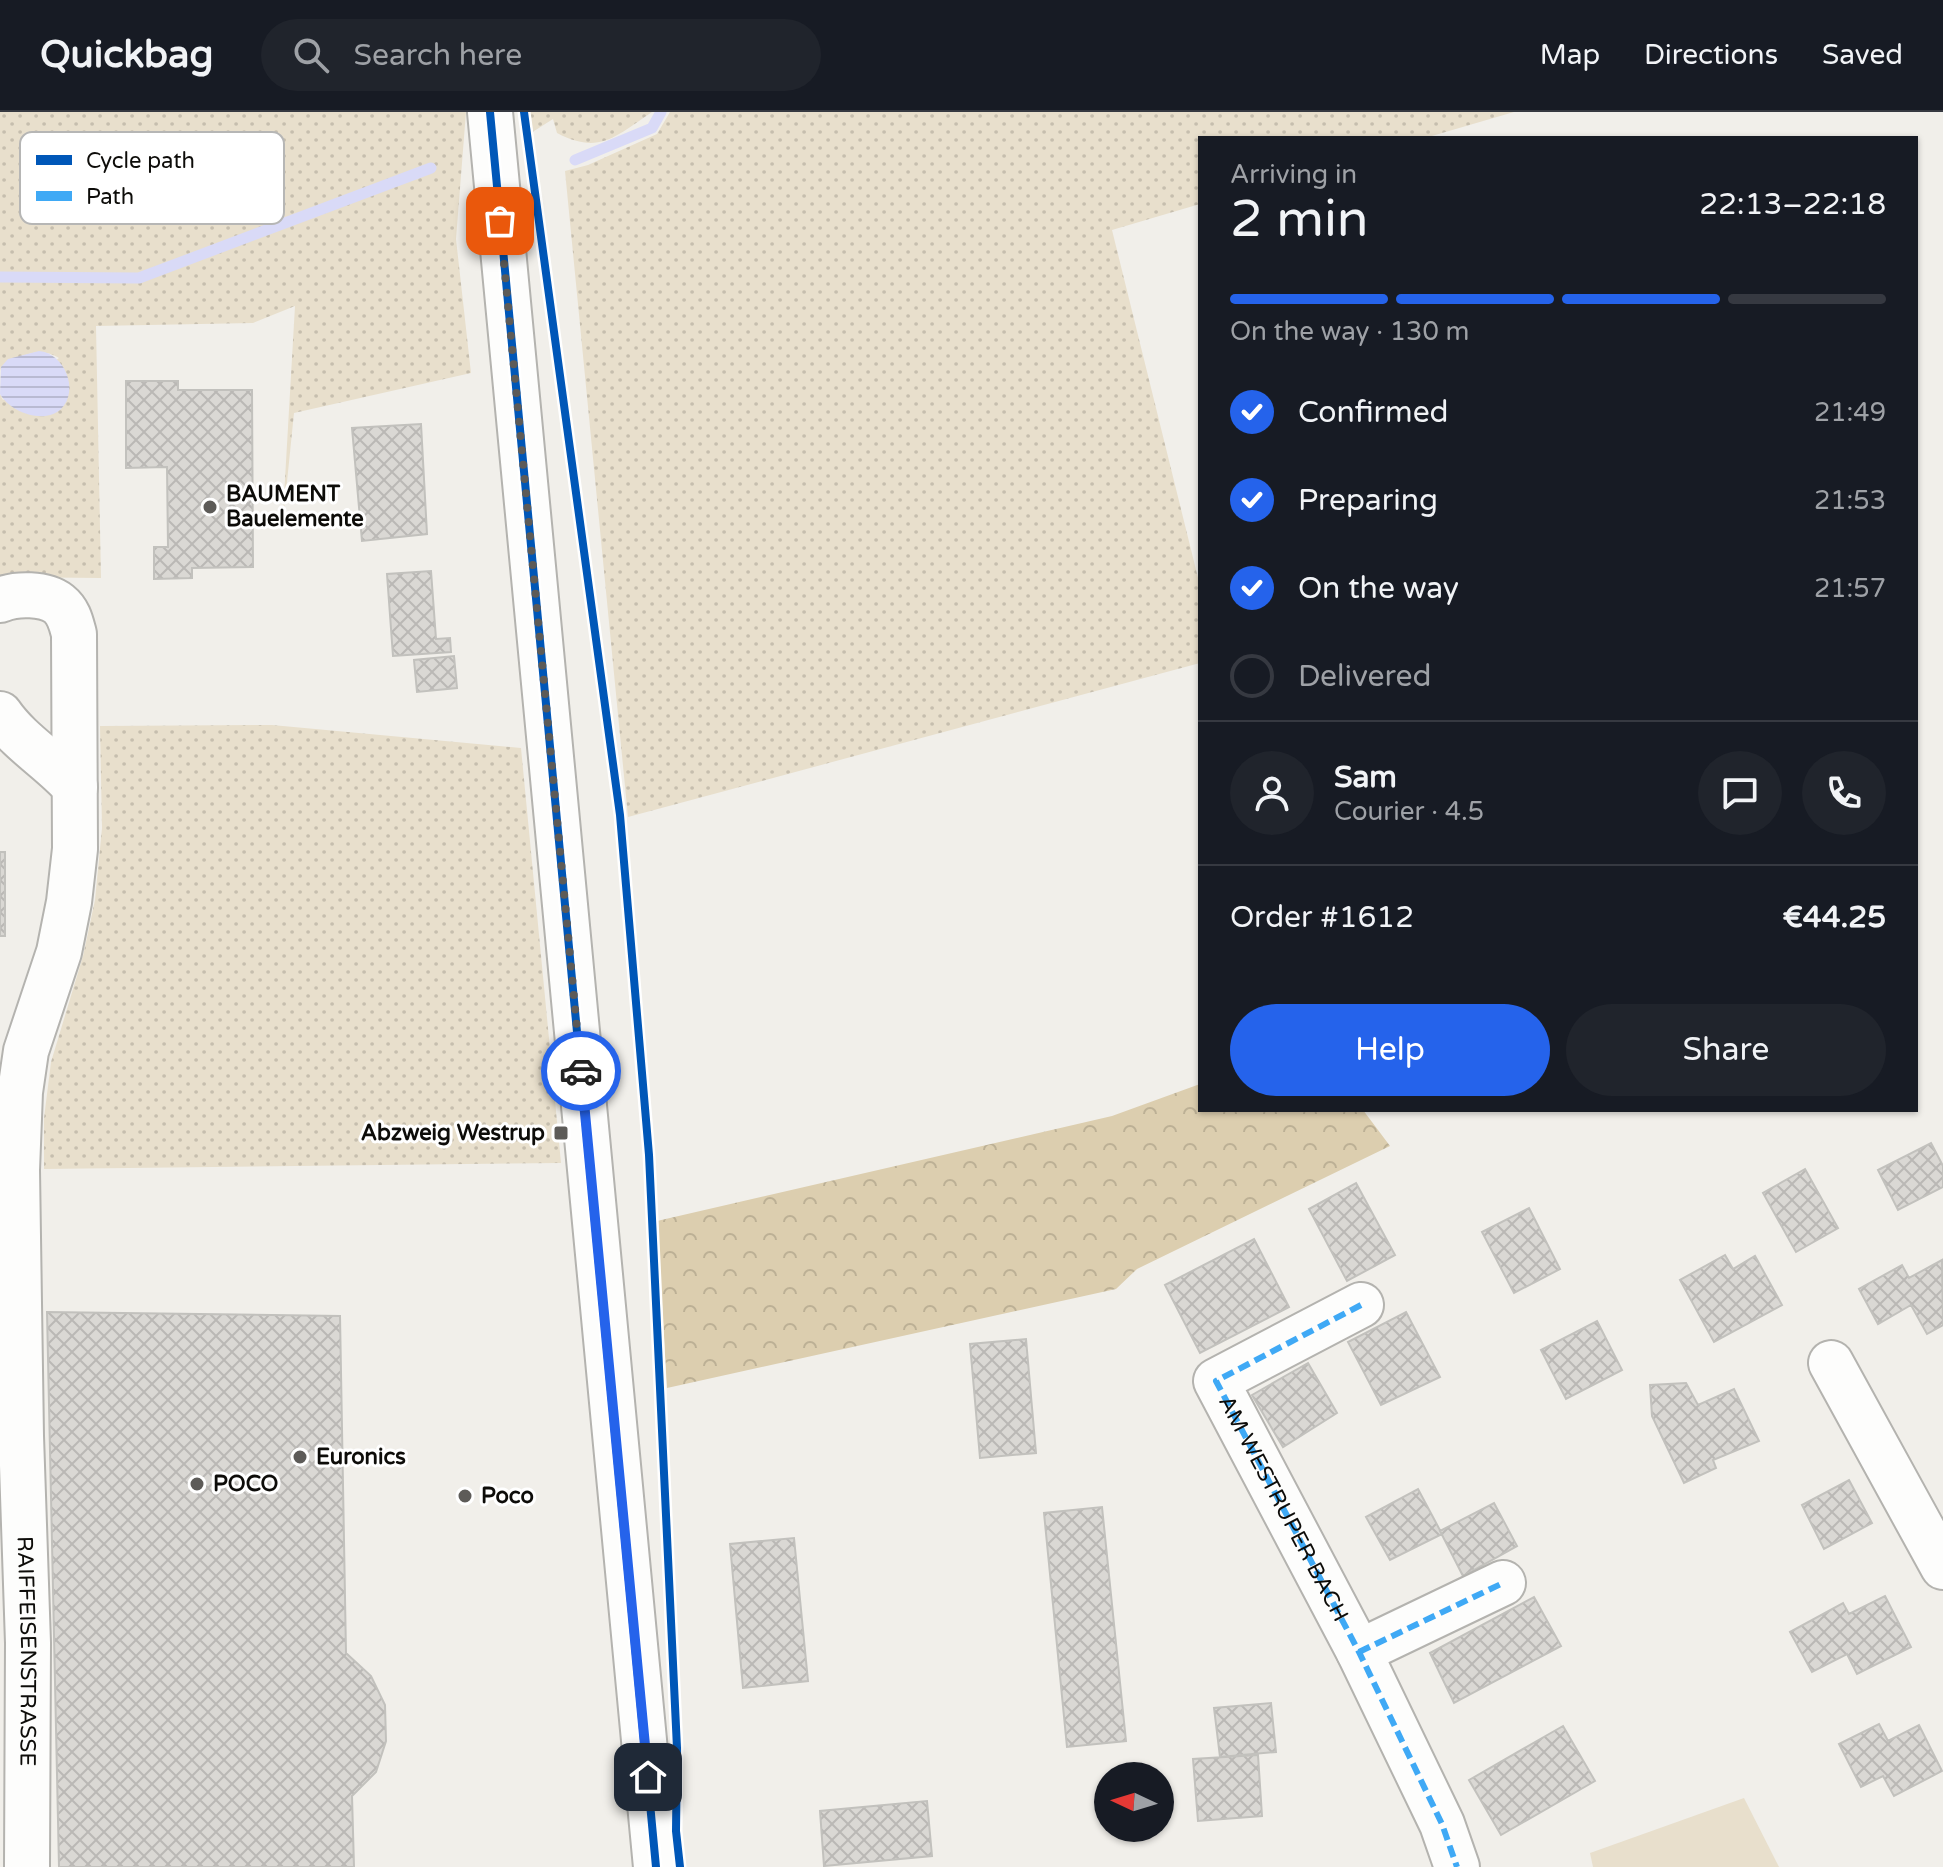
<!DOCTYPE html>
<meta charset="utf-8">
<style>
body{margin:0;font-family:"Varela Round",sans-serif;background:#20242c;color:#f1f3f6;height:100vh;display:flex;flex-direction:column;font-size:30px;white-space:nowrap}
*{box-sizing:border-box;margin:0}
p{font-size:26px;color:#9ea1a6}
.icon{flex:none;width:44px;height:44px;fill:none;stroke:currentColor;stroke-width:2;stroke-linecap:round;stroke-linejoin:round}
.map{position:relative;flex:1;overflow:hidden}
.sheet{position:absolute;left:1198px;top:24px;width:720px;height:976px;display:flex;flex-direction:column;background:#171b24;border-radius:0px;box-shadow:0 2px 6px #0004}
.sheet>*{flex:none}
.needle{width:52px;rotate:274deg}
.controls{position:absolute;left:1094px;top:1650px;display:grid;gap:16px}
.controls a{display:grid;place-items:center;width:80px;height:80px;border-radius:50%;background:#171b24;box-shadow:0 2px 6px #0004;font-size:40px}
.pin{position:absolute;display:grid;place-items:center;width:68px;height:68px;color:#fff;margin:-34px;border-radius:16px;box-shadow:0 4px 12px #0006}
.courier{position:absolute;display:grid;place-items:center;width:80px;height:80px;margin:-40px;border:6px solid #2563eb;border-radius:50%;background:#fff;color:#222;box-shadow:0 2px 10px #0007}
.headline em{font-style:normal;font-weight:600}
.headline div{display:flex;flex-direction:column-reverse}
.headline{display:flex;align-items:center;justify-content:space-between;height:136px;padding:0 32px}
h1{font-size:52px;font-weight:600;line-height:60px}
.bar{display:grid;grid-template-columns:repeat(4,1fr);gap:12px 8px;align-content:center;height:96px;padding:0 32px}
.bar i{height:10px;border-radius:6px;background:#363941}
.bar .active{background:#2563eb}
.bar p{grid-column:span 4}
.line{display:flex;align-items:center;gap:20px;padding:0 32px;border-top:2px solid #363941}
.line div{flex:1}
.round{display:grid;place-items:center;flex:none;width:84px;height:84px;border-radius:42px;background:#20242c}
ol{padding:0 32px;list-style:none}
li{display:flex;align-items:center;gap:24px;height:88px}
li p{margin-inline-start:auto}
li .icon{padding:8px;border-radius:50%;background:#2563eb;color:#fff;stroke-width:4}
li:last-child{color:#9ea1a6}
li i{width:44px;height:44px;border:4px solid #363941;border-radius:50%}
.primary-button{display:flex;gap:16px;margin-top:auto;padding:16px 32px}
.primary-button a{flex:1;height:92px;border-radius:48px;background:#2563eb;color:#fff;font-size:32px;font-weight:600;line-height:92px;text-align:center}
.primary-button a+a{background:#20242c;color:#f1f3f6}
header{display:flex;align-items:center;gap:48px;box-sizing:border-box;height:112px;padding:0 40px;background:#171b24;border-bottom:2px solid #363941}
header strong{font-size:38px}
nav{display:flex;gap:44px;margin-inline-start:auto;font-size:28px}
.search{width:560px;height:72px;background:#20242c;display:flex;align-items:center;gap:20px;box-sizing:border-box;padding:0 28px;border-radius:44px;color:#9ea1a6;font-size:30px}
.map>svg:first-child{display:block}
.grass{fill:url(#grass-dots)}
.forest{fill:url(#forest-crowns)}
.park{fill:#e8dfcc}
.water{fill:url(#water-rules)}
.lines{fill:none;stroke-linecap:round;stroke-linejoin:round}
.stream{stroke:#d9daf7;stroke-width:11}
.building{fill:url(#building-cross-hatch);stroke:#c2c1bd;stroke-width:2}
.minor-casing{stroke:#b4b3af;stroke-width:48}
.minor{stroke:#fdfdfc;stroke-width:44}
.quiet{stroke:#3fa9f5;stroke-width:6;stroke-dasharray:12 6;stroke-linecap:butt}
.cycleway-casing{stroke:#fff;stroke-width:13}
.cycleway{stroke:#0057b8;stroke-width:8}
.done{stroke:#5d5b58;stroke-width:8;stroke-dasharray:0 14.4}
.route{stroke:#2563eb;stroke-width:10}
.poi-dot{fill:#5d5b58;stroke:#fff;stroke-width:3}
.labels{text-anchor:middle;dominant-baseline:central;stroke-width:6;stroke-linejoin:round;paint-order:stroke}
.poi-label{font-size:22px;font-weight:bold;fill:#0d0c09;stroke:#fff;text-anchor:start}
.street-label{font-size:22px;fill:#0d0c09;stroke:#fff}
.key{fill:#fff;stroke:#b6b6b5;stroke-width:2}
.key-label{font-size:22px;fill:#0d0c09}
</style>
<header>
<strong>Quickbag</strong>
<div class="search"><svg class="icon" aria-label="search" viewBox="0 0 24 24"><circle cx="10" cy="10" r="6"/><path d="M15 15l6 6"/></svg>Search here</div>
<nav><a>Map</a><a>Directions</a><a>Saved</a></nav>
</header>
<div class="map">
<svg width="1943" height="1755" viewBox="0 0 1943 1755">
<defs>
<pattern id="grass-dots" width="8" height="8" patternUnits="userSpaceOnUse" patternTransform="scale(2)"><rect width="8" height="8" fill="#e8dfcc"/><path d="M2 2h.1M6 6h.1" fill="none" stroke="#c6beae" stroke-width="1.8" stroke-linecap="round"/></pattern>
<pattern id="forest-crowns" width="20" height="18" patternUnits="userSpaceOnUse" patternTransform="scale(2)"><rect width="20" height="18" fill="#dcceaf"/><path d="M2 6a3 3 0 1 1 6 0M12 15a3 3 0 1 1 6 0" fill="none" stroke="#bcb095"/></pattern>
<pattern id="water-rules" width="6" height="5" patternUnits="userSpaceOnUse" patternTransform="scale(2)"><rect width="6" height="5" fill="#d9daf7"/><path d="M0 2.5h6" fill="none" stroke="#b9bad2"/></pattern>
<pattern id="building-cross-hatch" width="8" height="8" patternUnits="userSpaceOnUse" patternTransform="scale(2)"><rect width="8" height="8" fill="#dad8d4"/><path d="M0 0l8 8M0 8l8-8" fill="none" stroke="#bab8b5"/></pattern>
</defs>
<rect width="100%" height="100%" fill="#f1efea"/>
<!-- grass -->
<path class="grass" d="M0,0H466L456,127L471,261L294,301L282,419L295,194L253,211L96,214L101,466L0,465V282L3,288L59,246C36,233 23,245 1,255L0,259Z
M529,0H652C615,25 599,43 557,21L553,7L531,21Z
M670,0H1514L1425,26H1200V92L1112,118L1200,474V551L628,705L565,59L588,53L657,22Z
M272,613L521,636L561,1051L44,1057V1006L51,950L83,844L95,788L102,716L100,614Z"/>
<!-- forest -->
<path class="forest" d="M1200,972V998H1363L1390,1034L1137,1157L1116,1177L667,1276L657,1109L1112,1004Z"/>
<!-- park -->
<path class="park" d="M1744,1686L1779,1755H1593L1590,1741Z"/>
<!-- water -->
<path class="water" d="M39,239C64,241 80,278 61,297C44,313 10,300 0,282L1,255L8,247Z"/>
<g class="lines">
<!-- stream -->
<path class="stream" d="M575,48L652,16L661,0
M0,165L139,166L431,56"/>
</g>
<!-- building -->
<path class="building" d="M126,269H178V278H252L253,455L192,456V466L154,467V435H168L167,355L126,356Z
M421,312L427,422L362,429L352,316Z
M431,459L436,527L450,526L451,540L393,544L387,462Z
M454,544L457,576L417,580L414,548Z
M0,740H5V824H0Z
M1931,1031L1943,1054V1075L1898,1098L1878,1058Z
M1805,1057L1838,1116L1796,1140L1763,1081Z
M1356,1071L1395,1143L1347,1169L1309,1097Z
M1529,1096L1560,1157L1514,1181L1482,1120Z
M1254,1127L1289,1195L1200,1241L1165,1173Z
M1725,1143L1733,1157L1755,1144L1782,1193L1714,1230L1680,1168Z
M1942,1148L1943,1213L1927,1222L1911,1193L1878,1212L1859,1177L1902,1153L1909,1166Z
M47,1200L340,1204L346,1541L371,1564L385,1593L386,1629L376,1660L352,1684L354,1755H59Z
M1406,1200L1440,1265L1381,1293L1348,1230Z
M1597,1209L1622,1258L1566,1287L1541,1238Z
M1026,1227L1036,1341L980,1346L970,1232Z
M1308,1251L1337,1301L1283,1335L1252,1283Z
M1686,1271L1698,1293L1734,1277L1759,1329L1713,1348L1716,1356L1684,1371L1652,1304L1650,1273Z
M1849,1368L1872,1411L1824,1437L1802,1393Z
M1418,1377L1442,1422L1390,1448L1366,1405Z
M1494,1391L1517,1434L1463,1464L1440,1419Z
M1102,1395L1126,1629L1067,1635L1044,1401Z
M794,1426L808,1569L743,1576L730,1432Z
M1885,1484L1911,1535L1857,1562L1847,1542L1812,1560L1790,1520L1843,1491L1849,1502Z
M1534,1485L1561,1534L1454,1591L1430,1541Z
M1271,1591L1276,1640L1220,1645L1214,1596Z
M1879,1612L1888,1629L1919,1613L1942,1659L1894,1684L1883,1664L1861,1675L1839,1632Z
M1563,1614L1595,1669L1501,1723L1469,1668Z
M1258,1643L1262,1704L1198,1709L1193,1647Z
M927,1689L932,1744L824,1754L820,1699Z"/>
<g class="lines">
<defs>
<g id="minor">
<path d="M490,0L656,1755"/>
<path id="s1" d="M0,488C16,481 45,481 59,492C69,500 71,511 74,522L75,737L69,790L59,840L26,939L20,980L17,1058L21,1324L28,1531L27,1755"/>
<path d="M0,602C20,631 51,648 75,675"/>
<path id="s2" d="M1361,1193L1216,1269L1359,1540L1442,1712L1457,1755"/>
<path d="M1831,1251L1943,1455"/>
<path d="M1359,1540L1503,1471"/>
</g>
</defs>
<!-- minor casing -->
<use href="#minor" class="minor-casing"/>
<!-- minor -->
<use href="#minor" class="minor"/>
<!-- quiet -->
<path class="quiet" d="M1361,1193L1216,1269L1359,1540L1442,1712L1457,1755
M1359,1540L1503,1471"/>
<defs>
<path id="cycleway" d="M490,0L656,1755
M524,0L620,703L649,1043L677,1636L676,1719L680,1755"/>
</defs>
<!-- cycleway casing -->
<use href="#cycleway" class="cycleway-casing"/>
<!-- cycleway -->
<use href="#cycleway" class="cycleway"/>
</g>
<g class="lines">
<!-- done -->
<path class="done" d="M500,109L581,959"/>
<!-- route -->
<path class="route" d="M581,959L648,1665"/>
</g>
<!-- markers -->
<g class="poi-dot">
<circle cx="210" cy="395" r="8"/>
<rect x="553" y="1013" width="16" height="16" rx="4"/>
<circle cx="300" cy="1345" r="8"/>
<circle cx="197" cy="1372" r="8"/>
<circle cx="465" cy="1384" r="8"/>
</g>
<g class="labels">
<!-- poi labels -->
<g class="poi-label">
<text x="226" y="382">BAUMENT<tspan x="226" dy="25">Bauelemente</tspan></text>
<text x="545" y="1021" text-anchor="end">Abzweig Westrup</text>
<text x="316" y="1345">Euronics</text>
<text x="213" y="1372">POCO</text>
<text x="481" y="1384">Poco</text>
</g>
<!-- street labels -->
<g class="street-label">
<text stroke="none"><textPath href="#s2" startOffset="308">AM WESTRUPER BACH</textPath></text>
<text stroke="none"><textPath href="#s1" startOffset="1120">RAIFFEISENSTRASSE</textPath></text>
</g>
</g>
<!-- legend -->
<rect x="20" y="20" width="264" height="92" rx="12" class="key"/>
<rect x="36" y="43" width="36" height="10" fill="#0057b8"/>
<rect x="36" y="79" width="36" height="10" fill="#3fa9f5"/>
<g class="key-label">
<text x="86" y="56">Cycle path</text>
<text x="86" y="92">Path</text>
</g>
</svg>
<div class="controls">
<a><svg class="needle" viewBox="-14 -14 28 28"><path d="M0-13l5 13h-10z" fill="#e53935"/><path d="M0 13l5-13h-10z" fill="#9ea1a6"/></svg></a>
</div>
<div class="pin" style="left:500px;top:109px;background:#ea580c"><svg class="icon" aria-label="bag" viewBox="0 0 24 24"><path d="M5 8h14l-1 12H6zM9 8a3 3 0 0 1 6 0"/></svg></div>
<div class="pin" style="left:648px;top:1665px;background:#1f2937"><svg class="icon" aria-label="home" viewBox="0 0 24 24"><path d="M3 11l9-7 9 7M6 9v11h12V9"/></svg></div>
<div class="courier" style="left:581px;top:959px"><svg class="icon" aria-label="car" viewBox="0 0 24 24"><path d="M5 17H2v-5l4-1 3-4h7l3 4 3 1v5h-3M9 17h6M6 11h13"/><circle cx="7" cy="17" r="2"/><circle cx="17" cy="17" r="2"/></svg></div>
<section class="sheet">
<div class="headline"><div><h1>2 min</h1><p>Arriving in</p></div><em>22:13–22:18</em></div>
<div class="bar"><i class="active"></i><i class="active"></i><i class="active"></i><i></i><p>On the way · 130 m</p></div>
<ol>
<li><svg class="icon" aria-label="check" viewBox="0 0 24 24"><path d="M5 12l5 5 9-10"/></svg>Confirmed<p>21:49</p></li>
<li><svg class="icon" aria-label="check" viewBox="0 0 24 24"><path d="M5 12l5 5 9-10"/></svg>Preparing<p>21:53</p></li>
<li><svg class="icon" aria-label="check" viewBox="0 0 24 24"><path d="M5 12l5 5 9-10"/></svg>On the way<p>21:57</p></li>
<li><i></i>Delivered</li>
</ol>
<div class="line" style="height:144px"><a class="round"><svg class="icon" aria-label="person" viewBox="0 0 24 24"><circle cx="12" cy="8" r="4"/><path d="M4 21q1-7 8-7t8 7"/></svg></a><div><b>Sam</b><p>Courier · 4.5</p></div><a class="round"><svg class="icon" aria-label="chat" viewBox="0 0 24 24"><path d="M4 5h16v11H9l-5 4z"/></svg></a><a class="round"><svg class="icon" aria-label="phone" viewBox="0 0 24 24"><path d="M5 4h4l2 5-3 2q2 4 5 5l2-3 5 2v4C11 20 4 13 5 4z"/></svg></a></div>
<div class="line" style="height:104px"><div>Order #1612</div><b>€44.25</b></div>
<div class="primary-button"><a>Help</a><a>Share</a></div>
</section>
</div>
